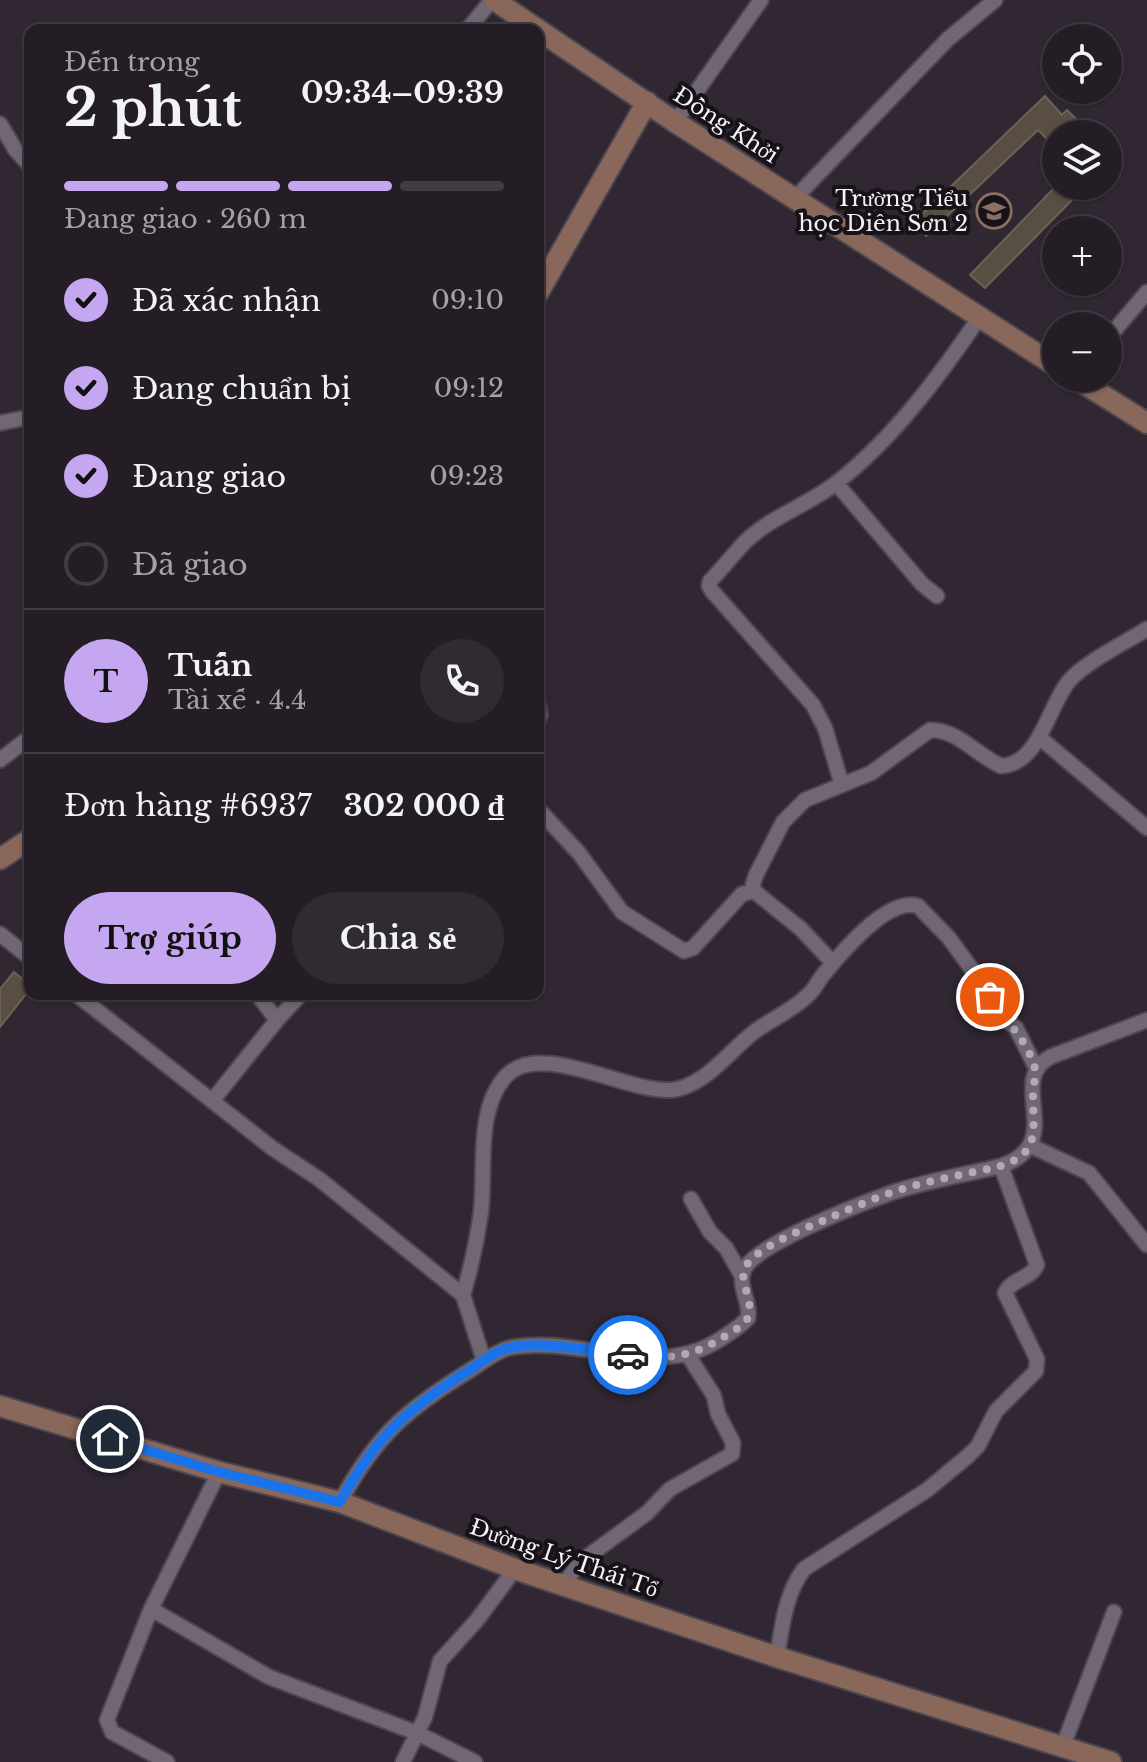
<!DOCTYPE html>
<html lang="vi">
<meta charset="utf-8">
<style>
body{margin:0;font-family:"Libre Baskerville",serif;background:#302a32;color:#f1f3f6;height:100vh;display:flex;flex-direction:column;font-size:30px;white-space:nowrap}
*{box-sizing:border-box;margin:0}
p{font-size:26px;color:#a3a2a7}
.icon{flex:none;width:44px;height:44px;fill:none;stroke:currentColor;stroke-width:2;stroke-linecap:round;stroke-linejoin:round}
.map{position:relative;flex:1;overflow:hidden}
.drawer{position:absolute;left:24px;top:24px;width:520px;height:976px;display:flex;flex-direction:column;background:#241d26;border-radius:16px;box-shadow:0 2px 6px #0004,0 0 0 2px #413b43}
.drawer>*{flex:none}
.controls{position:absolute;left:1042px;top:24px;display:grid;gap:16px}
.controls a{display:grid;place-items:center;width:80px;height:80px;border-radius:50%;background:#241d26;box-shadow:0 2px 6px #0004,0 0 0 2px #413b43;font-size:40px}
.pin{position:absolute;display:grid;place-items:center;width:68px;height:68px;color:#fff;margin:-34px;border:4px solid #fff;border-radius:50%;box-shadow:0 2px 8px #0007}
.courier{position:absolute;display:grid;place-items:center;width:80px;height:80px;margin:-40px;border:6px solid #1a73e8;border-radius:50%;background:#fff;color:#222;box-shadow:0 2px 10px #0007}
.headline em{font-style:normal;font-weight:700}
.headline div{display:flex;flex-direction:column-reverse}
.headline{display:flex;align-items:center;justify-content:space-between;height:136px;padding:0 40px}
h1{font-size:52px;font-weight:700;line-height:60px}
.bar{display:grid;grid-template-columns:repeat(4,1fr);gap:12px 8px;align-content:center;height:96px;padding:0 40px}
.bar i{height:10px;border-radius:6px;background:#413b43}
.bar .active{background:#c5a7f1}
.bar p{grid-column:span 4}
.line{display:flex;align-items:center;gap:20px;padding:0 40px;border-top:2px solid #413b43}
.line div{flex:1}
.round{display:grid;place-items:center;flex:none;width:84px;height:84px;border-radius:42px;background:#302a32}
ol{padding:0 40px;list-style:none}
li{display:flex;align-items:center;gap:24px;height:88px}
li p{margin-inline-start:auto}
li .icon{padding:8px;border-radius:50%;background:#c5a7f1;color:#111;stroke-width:4}
li:last-child{color:#a3a2a7}
li i{width:44px;height:44px;border:4px solid #413b43;border-radius:50%}
.button{display:flex;gap:16px;margin-top:auto;padding:16px 40px}
.button a{flex:1;height:92px;border-radius:48px;background:#c5a7f1;color:#111;font-size:32px;font-weight:700;line-height:92px;text-align:center}
.button a+a{background:#302a32;color:#f1f3f6}
.map>svg:first-child{display:block}
.building{fill:#584f42;stroke:#6c6255;stroke-width:2}
.lines{fill:none;stroke-linecap:round;stroke-linejoin:round}
.street-casing{stroke:#4d464f;stroke-width:18}
.secondary-casing{stroke:#4d464f;stroke-width:24}
.street{stroke:#716673;stroke-width:14}
.secondary{stroke:#89675a;stroke-width:20}
.done{stroke:#b1aab2;stroke-width:8;stroke-dasharray:0 14.4}
.route{stroke:#1a73e8;stroke-width:10}
.labels{text-anchor:middle;dominant-baseline:central;stroke-width:8;stroke-linejoin:round;paint-order:stroke}
.street-label{font-size:22px;fill:#f6f0f7;stroke:#161217}
.poi-label{font-size:22px;fill:#f6f0f7;stroke:#161217;text-anchor:end}
</style>
<div class="map">
<svg width="1147" height="1762" viewBox="0 0 1147 1762">
<rect width="100%" height="100%" fill="#302732"/>
<!-- building -->
<path class="building" d="M1045,96L1062,115L1067,110L1091,134H1056V148L1038,130L926,236L916,220Z
M1056,186H1086L985,288L970,275Z
M14,972L30,985V989L0,1027V989Z"/>
<g class="lines">
<defs>
<path id="street" d="M467,30L492,0
M675,122L761,0
M0,124L15,149L30,166
M795,198L948,39L995,0
M1108,338L1147,292
M0,423L30,417
M836,483L922,584L937,596
M538,705L540,715L538,720
M1039,737L1147,828
M0,760L30,737
M842,785L825,728L813,705L712,591L709,586L710,581C723,568 734,553 747,540C773,516 807,505 835,484C893,439 938,378 979,318
M538,809L579,853L622,912L684,951L693,948L742,894L754,891
M0,934L30,958
M833,963L801,929L754,891L753,884L756,875L783,822L805,800L871,773L930,730C959,730 976,755 1001,766C1040,764 1048,706 1069,681C1084,663 1126,642 1147,629
M76,994L272,1148L319,1179L463,1295L484,1361
M257,994L277,1020
M212,1101L277,1020L301,994
M1031,1146L1089,1173L1147,1245
M691,1199L710,1232L726,1248L742,1276
M463,1295C471,1268 477,1240 481,1212C486,1170 475,1110 506,1076C540,1040 625,1092 670,1090C681,1090 694,1083 703,1077C722,1064 736,1046 754,1032C771,1019 794,1010 809,994C815,989 818,981 823,975C841,953 887,897 918,906L949,938L979,979L1001,1016L1016,1028L1036,1068
M219,1472L151,1609L269,1677L417,1733L475,1762
M340,1502C377,1434 407,1409 472,1369C483,1362 496,1351 509,1348C579,1334 654,1381 719,1340C730,1333 740,1327 748,1318C751,1302 737,1286 744,1270C754,1245 860,1204 888,1194C924,1181 964,1175 1001,1166C1069,1142 1005,1082 1050,1057L1147,1020
M564,1584L580,1562L647,1513L670,1489L732,1454L733,1443L718,1414L714,1396L688,1355
M151,1609L107,1720L112,1732L167,1762
M777,1657C782,1627 785,1594 804,1569L927,1490L968,1456L978,1446L996,1411L1036,1371L1037,1359L1005,1293C1011,1279 1031,1279 1037,1265L1001,1166
M1063,1746L1114,1612
M403,1762L425,1717L440,1661L477,1620L515,1569"/>
<path id="secondary" d="M494,0L675,122L1056,366
M538,293L647,102
M1075,378L1147,423
M0,859L30,839
M0,1406L219,1472L340,1502L515,1569L777,1657L1111,1762"/>
</defs>
<!-- street casing -->
<use href="#street" class="street-casing"/>
<!-- secondary casing -->
<use href="#secondary" class="secondary-casing"/>
<!-- street -->
<use href="#street" class="street"/>
<!-- secondary -->
<use href="#secondary" class="secondary"/>
</g>
<g class="lines">
<!-- done -->
<path class="done" d="M628,1355C670,1360 692,1357 727,1335C735,1330 748,1323 749,1314C753,1288 728,1275 759,1253C779,1239 803,1229 825,1220C845,1211 866,1202 887,1194C923,1181 964,1175 1001,1166C1041,1153 1033,1130 1033,1095C1033,1086 1037,1073 1034,1065C1025,1037 1005,1021 990,997"/>
<!-- route -->
<path class="route" d="M110,1439L219,1472L340,1502C375,1438 407,1409 468,1371C479,1364 492,1353 505,1349C532,1339 598,1352 628,1355"/>
</g>
<!-- icons -->
<defs>
<symbol id="school-ring" viewBox="-11 -11 22 22"><circle r="9.5" fill="#161217" stroke="#8d6e63" stroke-width="1.5"/><path d="M0-5L7-2L0 1L-7-2ZM-4 1L0 2.5L4 1V4Q0 6-4 4Z" fill="#8d6e63"/></symbol>
</defs>
<g fill-rule="evenodd">
<use href="#school-ring" x="974" y="191" width="40" height="40"/>
</g>
<g class="labels">
<!-- street labels -->
<g class="street-label">
<text transform="translate(726 125) rotate(33)">Đồng Khởi</text>
<text transform="translate(564 1558) rotate(19)">Đường Lý Thái Tổ</text>
</g>
<!-- poi labels -->
<g class="poi-label">
<text x="968" y="198">Trường Tiểu<tspan x="968" dy="25">học Diên Sơn 2</tspan></text>
</g>
</g>
</svg>
<div class="controls">
<a><svg class="icon" aria-label="locate" viewBox="0 0 24 24"><circle cx="12" cy="12" r="6"/><path d="M12 2v4M12 18v4M2 12h4M18 12h4"/></svg></a>
<a><svg class="icon" aria-label="layers" viewBox="0 0 24 24"><path d="M12 4l9 5-9 5-9-5zM3 14l9 5 9-5"/></svg></a>
<a>+</a>
<a>−</a>
</div>
<div class="pin" style="left:990px;top:997px;background:#ea580c"><svg class="icon" aria-label="bag" viewBox="0 0 24 24"><path d="M5 8h14l-1 12H6zM9 8a3 3 0 0 1 6 0"/></svg></div>
<div class="pin" style="left:110px;top:1439px;background:#1f2937"><svg class="icon" aria-label="home" viewBox="0 0 24 24"><path d="M3 11l9-7 9 7M6 9v11h12V9"/></svg></div>
<div class="courier" style="left:628px;top:1355px"><svg class="icon" aria-label="car" viewBox="0 0 24 24"><path d="M5 17H2v-5l4-1 3-4h7l3 4 3 1v5h-3M9 17h6M6 11h13"/><circle cx="7" cy="17" r="2"/><circle cx="17" cy="17" r="2"/></svg></div>
<section class="drawer">
<div class="headline"><div><h1>2 phút</h1><p>Đến trong</p></div><em>09:34–09:39</em></div>
<div class="bar"><i class="active"></i><i class="active"></i><i class="active"></i><i></i><p>Đang giao · 260 m</p></div>
<ol>
<li><svg class="icon" aria-label="check" viewBox="0 0 24 24"><path d="M5 12l5 5 9-10"/></svg>Đã xác nhận<p>09:10</p></li>
<li><svg class="icon" aria-label="check" viewBox="0 0 24 24"><path d="M5 12l5 5 9-10"/></svg>Đang chuẩn bị<p>09:12</p></li>
<li><svg class="icon" aria-label="check" viewBox="0 0 24 24"><path d="M5 12l5 5 9-10"/></svg>Đang giao<p>09:23</p></li>
<li><i></i>Đã giao</li>
</ol>
<div class="line" style="height:144px"><b class="round" style="background:#c5a7f1;color:#111">T</b><div><b>Tuấn</b><p>Tài xế · 4.4</p></div><a class="round"><svg class="icon" aria-label="phone" viewBox="0 0 24 24"><path d="M5 4h4l2 5-3 2q2 4 5 5l2-3 5 2v4C11 20 4 13 5 4z"/></svg></a></div>
<div class="line" style="height:104px"><div>Đơn hàng #6937</div><b>302 000 ₫</b></div>
<div class="button"><a>Trợ giúp</a><a>Chia sẻ</a></div>
</section>
</div>
